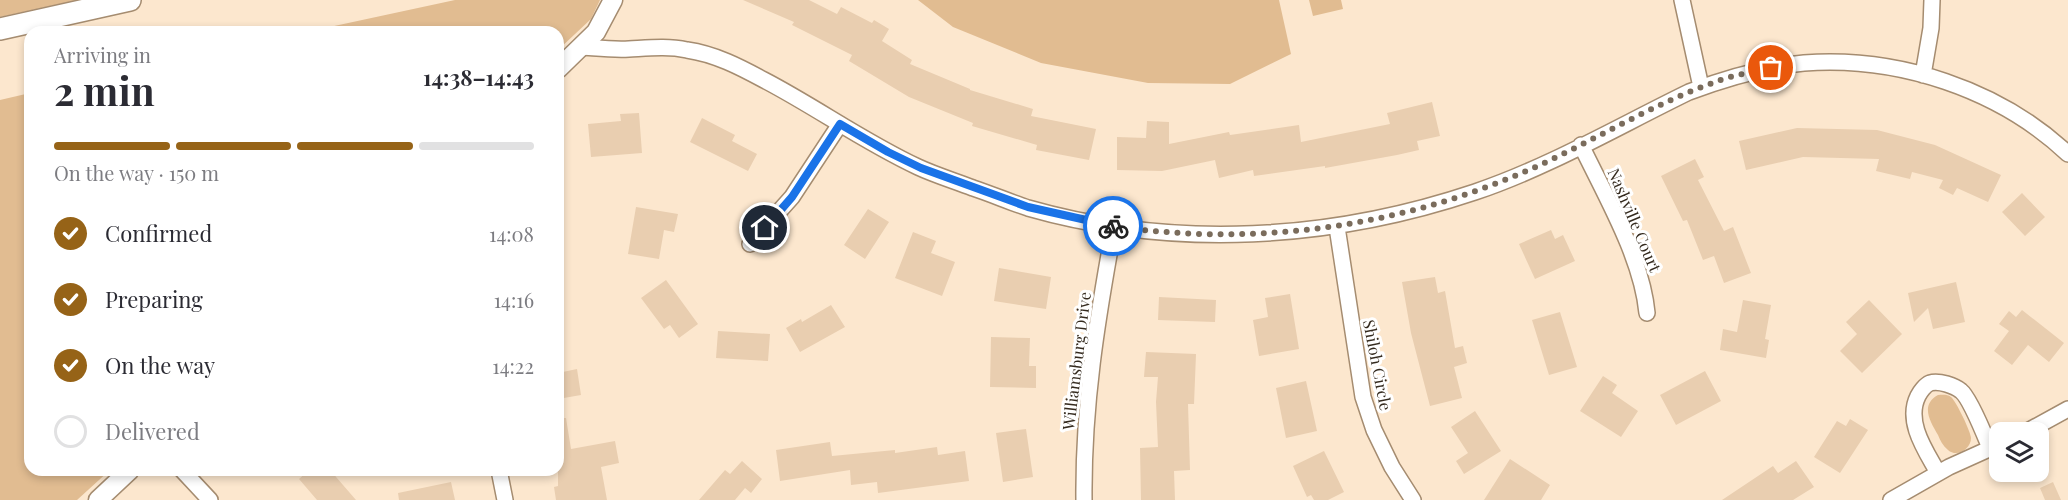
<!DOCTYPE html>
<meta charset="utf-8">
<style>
body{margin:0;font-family:"Playfair Display",serif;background:#f7f7f7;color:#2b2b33;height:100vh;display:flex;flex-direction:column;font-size:22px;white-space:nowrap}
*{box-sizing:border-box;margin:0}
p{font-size:20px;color:#7c7c81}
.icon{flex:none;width:33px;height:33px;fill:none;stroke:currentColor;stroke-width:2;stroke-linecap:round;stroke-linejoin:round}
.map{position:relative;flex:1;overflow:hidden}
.panel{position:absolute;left:24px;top:26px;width:540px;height:450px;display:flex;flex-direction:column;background:#fff;border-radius:18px;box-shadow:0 3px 9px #0003}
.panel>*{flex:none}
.tools{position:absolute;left:1989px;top:422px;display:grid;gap:12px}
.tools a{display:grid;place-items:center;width:60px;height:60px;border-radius:12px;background:#fff;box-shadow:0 3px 9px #0003;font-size:30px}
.pin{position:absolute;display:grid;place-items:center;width:51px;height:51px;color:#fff;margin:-26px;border:3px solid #fff;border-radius:50%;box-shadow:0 2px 6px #0007}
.courier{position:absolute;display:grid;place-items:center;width:60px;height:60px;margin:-30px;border:4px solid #1a73e8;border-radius:50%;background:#fff;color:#222;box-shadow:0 2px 8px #0007}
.head em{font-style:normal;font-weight:700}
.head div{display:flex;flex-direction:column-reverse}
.head{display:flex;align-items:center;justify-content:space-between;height:102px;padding:0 30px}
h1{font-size:39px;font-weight:700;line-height:45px}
.bar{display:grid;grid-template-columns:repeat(4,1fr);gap:9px 6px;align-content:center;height:72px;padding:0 30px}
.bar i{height:8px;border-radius:4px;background:#e1e1e2}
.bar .on{background:#966317}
.bar p{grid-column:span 4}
ol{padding:0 30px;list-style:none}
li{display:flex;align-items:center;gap:18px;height:66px}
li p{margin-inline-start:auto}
li .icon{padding:6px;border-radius:50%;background:#966317;color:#fff;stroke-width:4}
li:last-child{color:#7c7c81}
li i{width:33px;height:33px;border:3px solid #e1e1e2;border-radius:50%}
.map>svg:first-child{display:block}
.green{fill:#e1bc91}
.building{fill:#e9ceb0}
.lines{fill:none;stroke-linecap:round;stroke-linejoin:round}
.minor-casing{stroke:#a58c70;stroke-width:18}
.tertiary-casing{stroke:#a58c70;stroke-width:21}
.secondary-casing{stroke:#a58c70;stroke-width:24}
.minor{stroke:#fff;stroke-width:15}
.tertiary{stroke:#fff;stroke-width:18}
.secondary{stroke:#fff;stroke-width:21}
.done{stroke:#7a6c5c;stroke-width:6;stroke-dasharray:0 10.8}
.route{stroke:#1a73e8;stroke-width:8}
.labels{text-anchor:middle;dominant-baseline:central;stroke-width:6;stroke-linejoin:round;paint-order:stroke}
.street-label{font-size:16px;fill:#342a1e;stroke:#fff}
</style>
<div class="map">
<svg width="2068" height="500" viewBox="0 0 2068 500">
<rect width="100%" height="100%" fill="#fce7ce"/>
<!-- green -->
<path class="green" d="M0,0H78L0,17Z
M455,0H600L591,19L558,50V32L311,31Z
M918,0H1279L1291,54L1230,84L1148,83L1041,63L953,27Z
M1309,0H1341L1343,9L1313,16Z
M30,93V470H110L77,500H0V100Z
M1938,395C1942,395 1947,394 1951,397C1956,401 1971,432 1971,438C1971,449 1957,458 1948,450C1943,446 1940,440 1938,435C1930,421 1920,405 1938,395Z"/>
<!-- building -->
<path class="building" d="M743,0H809L837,14L841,7L872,23L874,20L889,29L882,41L912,60L910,64L970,89V90L1033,109L1031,116L1096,129L1089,160L1036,150L1037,145L972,126L973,123L909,97L849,61L852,55L792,25L794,22Z
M1432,102L1440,136L1417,141L1419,150L1397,155L1325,168V166L1254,176L1253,170L1219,178L1215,160L1162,171L1117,170V137L1146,138L1147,121L1169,122V144L1229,132L1230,135L1299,125L1301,142L1390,124L1387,113Z
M639,113L642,153L591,157L588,124L621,121L620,114Z
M702,118L735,135L732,141L757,154L748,171L690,142Z
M1797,128L1877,130L1935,145L2001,175L1988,202L1957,188L1953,195L1939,188L1943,180L1912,172L1910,179L1876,171L1879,159L1803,157L1746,170L1739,141Z
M1695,159L1704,177L1698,180L1724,231L1733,227L1751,273L1724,283L1714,256L1703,260L1687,220L1683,221L1661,176Z
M2022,193L2045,217L2025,236L2002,212Z
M636,207L678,214L674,232L664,230L659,259L628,254Z
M868,209L889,222L865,259L844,245Z
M1551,230L1555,239L1563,235L1575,261L1535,279L1519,244Z
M913,232L936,241L931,253L955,262L942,296L895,278Z
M999,268L1051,277L1046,309L994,301Z
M1435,277L1438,293L1445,291L1455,348L1463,346L1467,363L1454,367L1462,398L1430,406L1411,333L1402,282Z
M666,280L698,324L679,338L670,325L664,329L641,298Z
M1956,282L1965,322L1933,329L1928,308L1914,322L1908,293Z
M1290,294L1299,349L1259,356L1253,320L1268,317L1265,298Z
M1159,297L1216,300L1215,322L1158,320Z
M1743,300L1771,305L1765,339L1769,340L1766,358L1720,350L1723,329L1737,332Z
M1869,300L1902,334L1862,373L1840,351L1857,334L1846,322Z
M831,305L845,327L800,352L786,328L801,319L802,322Z
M2022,310L2064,343L2049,362L2028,345L2012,365L1994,351L2009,331L1999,324L2009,311L2016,317Z
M1560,312L1577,367L1549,375L1532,320Z
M718,331L770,334L768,361L716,358Z
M991,337L1030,338L1029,366H1036V388L990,387Z
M1146,352L1196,354L1194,404H1188L1190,470L1174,471L1175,500H1141L1140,448L1158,447L1156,402L1158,377H1144Z
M577,369L581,395L558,399V373Z
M1705,371L1721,401L1676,425L1660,395Z
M1603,376L1617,385L1612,393L1638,411L1621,437L1580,411Z
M1306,381L1317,431L1286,438L1276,388Z
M1475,411L1501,451L1464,474L1456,461L1468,453L1451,427Z
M558,418H566L571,449L615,441L619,463L601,467L607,500H556L554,487L558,486Z
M1850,419L1868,430L1840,473L1814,457L1837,421L1846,426Z
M1026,429L1033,477L1003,482L996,433Z
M830,442L832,456L895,450V453L937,447L938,455L965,451L969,481L878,493L877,482L851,485L850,470L780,481L776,450Z
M1324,451L1344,492L1328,500H1314L1311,495L1307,497L1293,466Z
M1510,459L1550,485L1541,500H1484Z
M742,461L762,479L751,493L745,488L735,500H699L725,470L730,474Z
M1796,461L1814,487L1793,500H1722L1773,466L1778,473Z
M309,470H330L356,500H317L299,479Z
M451,482L455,500H399L398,493Z
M2053,482L2061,500H2045L2040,488Z"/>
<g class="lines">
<defs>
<path id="minor" d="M1682,0L1701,87
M582,47C597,48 613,50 629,49C649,48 668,46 687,50C715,54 740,67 764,80C816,107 864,142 918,167C935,175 955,181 973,188C991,194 1010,202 1028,208C1175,250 1332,240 1475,192C1549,167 1619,126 1689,92C1726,78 1764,67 1804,63C1898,56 1999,89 2068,154
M1923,75L1931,28L1932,0
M1581,145C1605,195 1642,258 1647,313
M1337,227L1363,397L1374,430L1392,467L1413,500
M750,244L792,197L840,124
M2026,432L2068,409
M182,470L210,500
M499,470L505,500
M1938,473C1926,451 1905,422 1918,396C1920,392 1925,385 1930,383C1939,380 1955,386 1961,391C1970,398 1985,436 1990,448
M1084,500C1083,405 1097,320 1114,227
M1891,500L1949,467L2000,444"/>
<path id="tertiary" d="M558,69L596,32L613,0
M98,500L130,470"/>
<path id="secondary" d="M0,29L130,0"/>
</defs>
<!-- minor casing -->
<use href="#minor" class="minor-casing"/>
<!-- tertiary casing -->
<use href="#tertiary" class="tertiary-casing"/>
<!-- secondary casing -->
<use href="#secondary" class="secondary-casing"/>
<!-- minor -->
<use href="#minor" class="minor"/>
<!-- tertiary -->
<use href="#tertiary" class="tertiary"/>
<!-- secondary -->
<use href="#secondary" class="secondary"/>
</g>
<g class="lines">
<!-- done -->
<path class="done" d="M1113,226C1259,248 1408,226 1542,164C1598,138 1652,105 1710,84C1729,76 1751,72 1771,68"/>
<!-- route -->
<path class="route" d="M765,228L792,197L840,124L888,152L921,168L1028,207L1113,226"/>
</g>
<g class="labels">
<!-- street labels -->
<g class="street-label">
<text transform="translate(1635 220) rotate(67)">Nashville Court</text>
<text transform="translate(1076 361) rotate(-83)">Williamsburg Drive</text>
<text transform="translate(1378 365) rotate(79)">Shiloh Circle</text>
</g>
</g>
</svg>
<div class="tools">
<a><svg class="icon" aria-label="layers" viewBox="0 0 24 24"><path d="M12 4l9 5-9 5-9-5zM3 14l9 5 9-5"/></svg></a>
</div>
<div class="pin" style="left:1771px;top:68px;background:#ea580c"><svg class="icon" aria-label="bag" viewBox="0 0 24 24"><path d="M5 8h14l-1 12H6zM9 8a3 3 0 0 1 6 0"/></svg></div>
<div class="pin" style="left:765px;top:228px;background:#1f2937"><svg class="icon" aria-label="home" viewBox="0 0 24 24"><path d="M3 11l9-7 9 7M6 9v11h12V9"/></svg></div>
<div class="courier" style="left:1113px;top:226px"><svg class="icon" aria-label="bike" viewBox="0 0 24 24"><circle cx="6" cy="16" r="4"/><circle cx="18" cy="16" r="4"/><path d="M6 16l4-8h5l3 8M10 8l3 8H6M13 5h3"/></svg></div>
<section class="panel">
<div class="head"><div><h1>2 min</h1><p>Arriving in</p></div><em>14:38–14:43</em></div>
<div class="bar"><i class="on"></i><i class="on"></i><i class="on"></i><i></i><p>On the way · 150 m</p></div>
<ol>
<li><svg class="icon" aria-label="check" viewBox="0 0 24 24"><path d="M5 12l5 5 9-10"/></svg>Confirmed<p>14:08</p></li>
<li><svg class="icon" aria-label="check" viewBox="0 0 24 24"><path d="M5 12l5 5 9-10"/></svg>Preparing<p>14:16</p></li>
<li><svg class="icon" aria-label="check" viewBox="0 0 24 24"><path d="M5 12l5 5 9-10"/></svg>On the way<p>14:22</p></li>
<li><i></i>Delivered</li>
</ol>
</section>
</div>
